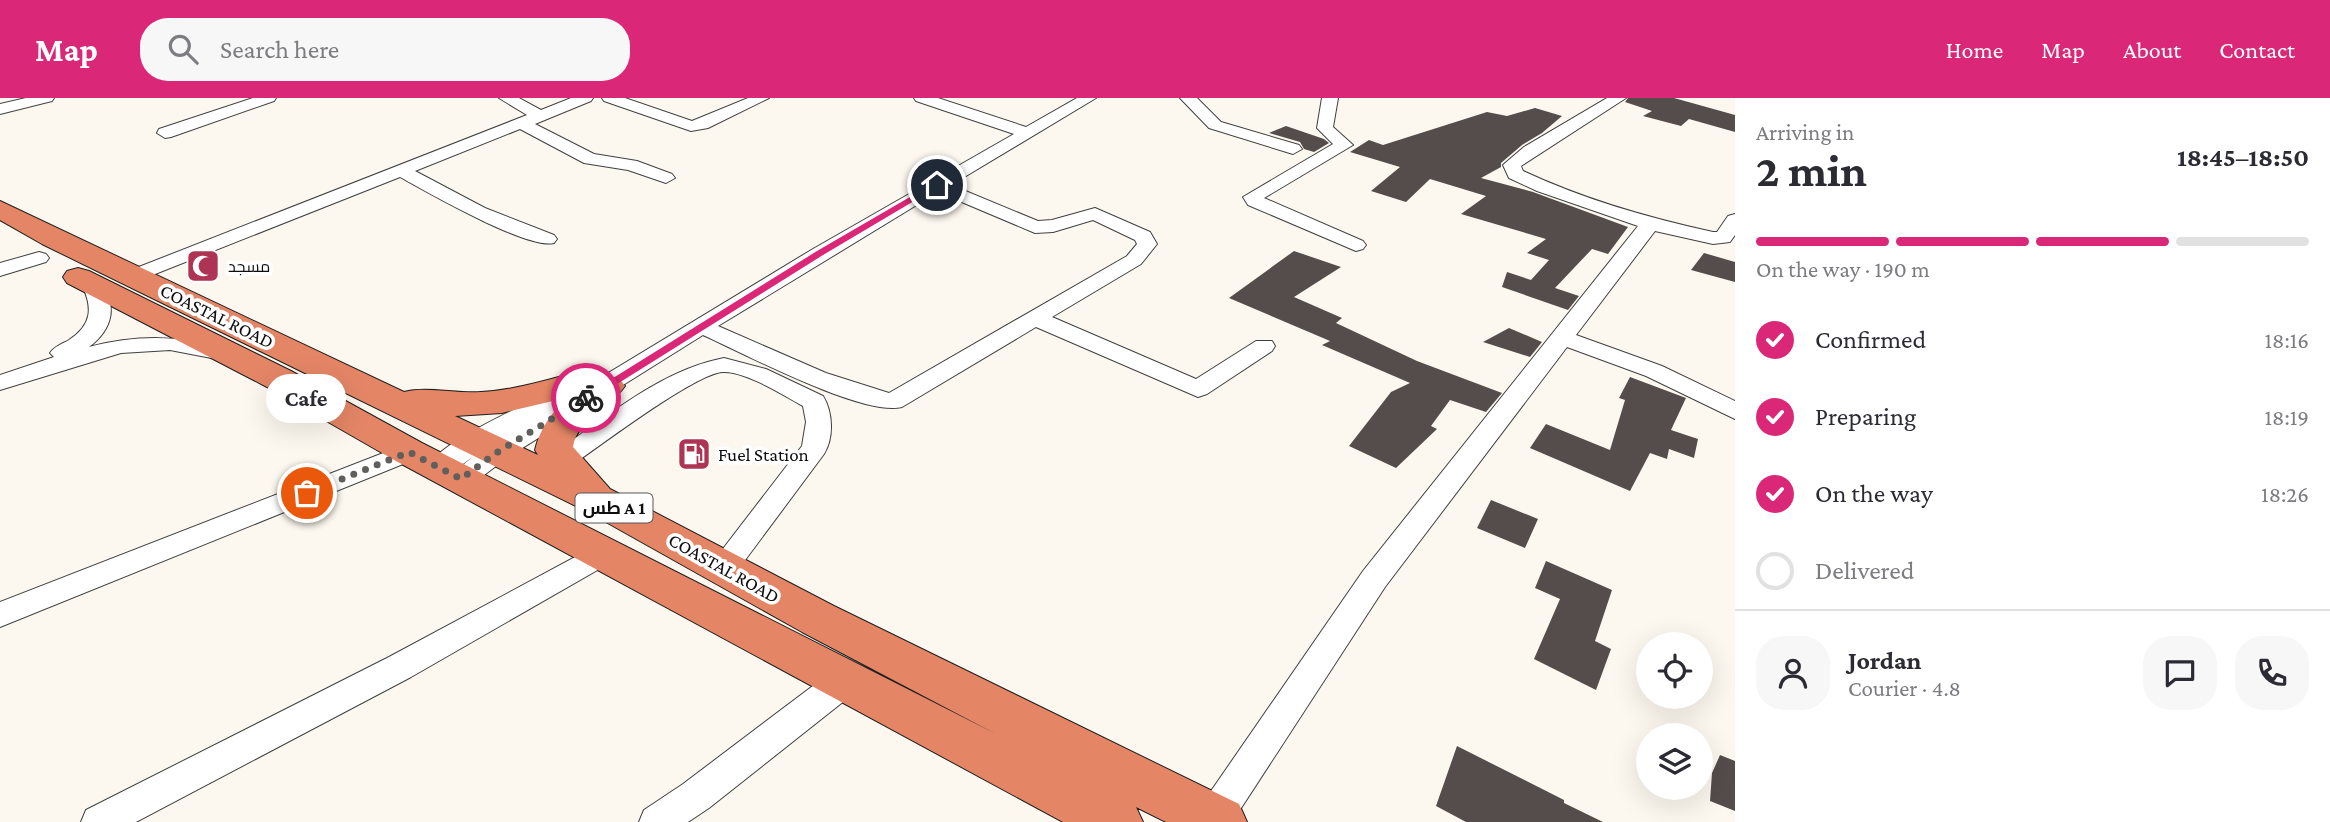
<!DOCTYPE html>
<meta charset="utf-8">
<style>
body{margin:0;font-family:"Crimson Pro",Cairo,serif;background:#f7f7f7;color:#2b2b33;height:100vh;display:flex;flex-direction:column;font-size:26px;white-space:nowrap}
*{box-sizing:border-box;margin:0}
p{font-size:23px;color:#7c7c81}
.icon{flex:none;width:38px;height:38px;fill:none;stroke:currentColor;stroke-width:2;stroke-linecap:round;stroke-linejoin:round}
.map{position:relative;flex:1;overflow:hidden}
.panel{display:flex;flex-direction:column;background:#fff;width:595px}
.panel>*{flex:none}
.controls{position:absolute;left:1636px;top:534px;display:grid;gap:14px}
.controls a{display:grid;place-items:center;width:77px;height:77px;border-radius:50%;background:#fff;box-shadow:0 7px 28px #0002;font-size:35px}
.pin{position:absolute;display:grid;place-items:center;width:60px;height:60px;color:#fff;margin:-30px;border:4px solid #fff;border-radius:50%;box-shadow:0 2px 7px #0007}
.courier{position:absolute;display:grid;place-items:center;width:70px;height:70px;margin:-35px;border:5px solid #db2777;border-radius:50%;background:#fff;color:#222;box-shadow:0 2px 9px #0007}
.bubble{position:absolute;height:49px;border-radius:24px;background:#fff;box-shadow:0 7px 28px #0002;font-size:23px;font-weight:700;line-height:49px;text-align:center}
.head em{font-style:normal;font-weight:700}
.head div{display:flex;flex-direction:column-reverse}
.head{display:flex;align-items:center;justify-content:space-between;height:119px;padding:0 21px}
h1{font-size:46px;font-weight:700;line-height:52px}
.bar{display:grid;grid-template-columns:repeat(4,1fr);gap:10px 7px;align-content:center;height:84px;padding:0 21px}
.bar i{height:9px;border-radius:5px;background:#e1e1e2}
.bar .active{background:#db2777}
.bar p{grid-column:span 4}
.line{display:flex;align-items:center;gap:18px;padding:0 21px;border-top:2px solid #e1e1e2}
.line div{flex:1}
.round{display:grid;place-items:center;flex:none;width:74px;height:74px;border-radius:28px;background:#f7f7f7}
ol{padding:0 21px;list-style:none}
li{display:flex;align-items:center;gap:21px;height:77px}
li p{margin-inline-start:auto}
li .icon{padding:7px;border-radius:50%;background:#db2777;color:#fff;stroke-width:4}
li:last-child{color:#7c7c81}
li i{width:38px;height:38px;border:4px solid #e1e1e2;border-radius:50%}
header{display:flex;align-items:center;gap:42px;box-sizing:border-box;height:98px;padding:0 35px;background:#db2777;color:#fff}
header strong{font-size:33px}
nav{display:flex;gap:38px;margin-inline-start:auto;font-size:24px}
.search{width:490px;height:63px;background:#f7f7f7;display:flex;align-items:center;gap:18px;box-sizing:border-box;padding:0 24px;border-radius:28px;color:#7c7c81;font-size:26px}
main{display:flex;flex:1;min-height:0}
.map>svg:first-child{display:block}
.building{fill:#544d4b}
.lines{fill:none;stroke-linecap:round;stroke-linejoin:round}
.minor-casing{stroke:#404040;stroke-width:2}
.highway-casing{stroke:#1e1e1e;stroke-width:2}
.minor{fill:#fff;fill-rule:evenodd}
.highway{fill:#e48666;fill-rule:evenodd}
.route{fill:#db2777}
.done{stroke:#615f5c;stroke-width:7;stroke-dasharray:0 12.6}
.labels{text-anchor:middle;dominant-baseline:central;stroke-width:7;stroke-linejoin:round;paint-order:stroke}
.far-poi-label{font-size:16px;fill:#0d0d0d;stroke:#fff;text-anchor:start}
.shield{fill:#fff;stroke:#565656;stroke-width:2}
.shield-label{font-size:18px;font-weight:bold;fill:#0d0d0d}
.street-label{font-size:19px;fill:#0d0d0d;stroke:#fff}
.poi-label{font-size:19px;fill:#0d0d0d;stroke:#fff;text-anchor:start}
</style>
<header>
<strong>Map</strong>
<div class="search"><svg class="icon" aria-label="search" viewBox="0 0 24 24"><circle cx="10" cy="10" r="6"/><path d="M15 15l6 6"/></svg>Search here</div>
<nav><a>Home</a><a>Map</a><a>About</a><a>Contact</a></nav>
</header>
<main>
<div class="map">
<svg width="1735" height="724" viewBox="0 0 1735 724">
<rect width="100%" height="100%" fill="#fdf8ef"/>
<!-- building -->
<path class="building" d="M1628,0H1674L1735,17V34L1689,21L1681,28L1643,18L1652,13L1625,4Z
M1535,10L1562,18L1542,35L1522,47L1501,65V69L1481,80L1533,94L1628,129L1608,156L1592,151L1555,190L1579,198L1568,212L1502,189L1507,174L1531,182L1549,162L1527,155L1546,141L1461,116L1486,98L1430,81L1406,104L1371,93L1400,69L1350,54L1369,42L1383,47L1487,14L1507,18Z
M1286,28L1324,41L1329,45L1314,54L1304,51L1300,44L1269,35Z
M1294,153L1341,169L1294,199L1342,220L1336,225L1417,263L1502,295L1486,314L1450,302L1431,328L1437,331L1396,370L1349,348L1391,294L1410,285L1322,247L1330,243L1229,200Z
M1704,155L1735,164V184L1691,172Z
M1509,230L1542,244L1530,259L1483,244Z
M1630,279L1686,300L1671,332L1698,341L1694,360L1669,351L1667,361L1650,355L1630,393L1530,350L1546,326L1610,352L1625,302L1619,300Z
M1491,402L1538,421L1525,450L1477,430Z
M1546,463L1612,492L1595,543L1611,551L1596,592L1534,561L1560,501L1535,490Z
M1457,648L1564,702V705L1603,724H1466L1436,708Z
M1720,657L1735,663V713L1710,703L1712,675Z"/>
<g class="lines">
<defs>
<path id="minor" d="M26,0H54L52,3L0,16V6Z
M253,0H276L274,3L171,39L165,40L157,35L159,31Z
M499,0H519L541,12L571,0H593L591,3L535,26L594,56L637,63L672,76L675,80L666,85L628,72L584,65L520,31L415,73L485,110L554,137L557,141L554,145C528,152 427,94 400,79L140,182H126L123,178L126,174L527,17Z
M602,0H625L692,23L748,0H769L708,30L691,33L604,3Z
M914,0H938L1026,29L1077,0H1096L951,87L1038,123L1052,122L1095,110L1150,134L1157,146L1141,166L1052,219L1196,281L1256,243H1272L1275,248L1272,253L1207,296L1198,299L1036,229L902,309C863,319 743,255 703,237L505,361L470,388L461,390L452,388L448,381L452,374L489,347C470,358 453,383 430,376L426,370C441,344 513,313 541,298L550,296L559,298L562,303L813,151L1014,36L916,3ZM938,94L1035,135L1053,134L1093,122L1135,142L1137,146L1127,158L889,295L826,275L718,228Z
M1180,0H1197L1221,24L1299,47L1302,51L1293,56L1209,30Z
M1322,0H1338L1333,29L1353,47L1264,100L1363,143L1366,147L1363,151L1356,153L1248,107L1243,99L1333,46L1317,30Z
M1607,0H1626L1521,68L1523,73C1583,101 1648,120 1713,134H1717L1728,118L1735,116V137L1730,144L1713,146L1655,133L1576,237L1662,268L1735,303V321L1646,278L1567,249L1385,489L1232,724H1196L1200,709L1363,473L1638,128L1537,93L1509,80L1503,67L1524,49Z
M39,154L46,156L49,160L46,164L0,178V165Z
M93,181L100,183C118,208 113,231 89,249C138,236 181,238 230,250L234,255L230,260L222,262L170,252L121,255L0,292V277L54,259L50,255C55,248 62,246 69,242C92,227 93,210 82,187L86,183Z
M724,260L766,271L823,298C833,314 834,340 824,356L734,477L724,480L714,477L709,469L802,348L806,324L803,308C783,297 745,273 723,274C696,275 598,349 571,368L562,371L553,368L549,362L553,356C605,320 661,272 724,260Z
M409,345L418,348L422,354L418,360L0,529V504Z
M605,443L615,446L619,454L615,462L411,579L136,724H81L86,712L389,559Z
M846,568L858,572L862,582L858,592L709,710L688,724H639L644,712L683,686L834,572Z"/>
<path id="highway" d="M0,103L404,294C426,288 457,296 481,294C518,292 553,280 589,271L601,274L604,278L619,280L625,288C609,311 578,319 573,349L610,391L834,508L1239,706L1247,724H1166L1136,709L1143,724H1063L396,363L267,289L67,185L63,179L67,173L78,170L89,173L291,273L422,345L996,636L802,534L588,414L42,146L0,122ZM570,299C552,313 540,330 535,352L538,357L455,318L502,315Z"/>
</defs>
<!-- minor casing -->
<use href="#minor" class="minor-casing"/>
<!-- highway casing -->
<use href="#highway" class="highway-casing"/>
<!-- minor -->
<use href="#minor" class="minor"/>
<!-- highway -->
<use href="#highway" class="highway"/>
</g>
<!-- route -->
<path class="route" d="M934,85L941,87L823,157L590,303L581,300L817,153Z"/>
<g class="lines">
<!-- done -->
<path class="done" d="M307,395L409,354L461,381L496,355L586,300"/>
</g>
<!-- icons -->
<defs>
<symbol id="mosque-square" viewBox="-11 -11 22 22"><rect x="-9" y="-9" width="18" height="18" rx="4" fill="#ad3553" stroke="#fff"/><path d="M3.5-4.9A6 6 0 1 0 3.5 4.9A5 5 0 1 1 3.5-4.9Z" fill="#fff"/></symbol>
<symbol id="fuel-square" viewBox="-11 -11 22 22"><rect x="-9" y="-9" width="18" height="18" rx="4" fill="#ad3553" stroke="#fff"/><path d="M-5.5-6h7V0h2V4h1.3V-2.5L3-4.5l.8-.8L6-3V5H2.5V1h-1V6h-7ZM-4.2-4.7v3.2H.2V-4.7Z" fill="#fff"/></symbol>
</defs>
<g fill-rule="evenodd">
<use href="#mosque-square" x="184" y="149" width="38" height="38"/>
<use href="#fuel-square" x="675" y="337" width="38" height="38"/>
</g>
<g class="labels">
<!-- far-poi labels -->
<g class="far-poi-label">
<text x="228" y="168">مسجد</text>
</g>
<!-- shield labels -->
<rect class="shield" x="575.5" y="395.5" width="77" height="29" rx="5"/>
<g class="shield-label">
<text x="614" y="410">طس A 1</text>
</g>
<!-- street labels -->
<g class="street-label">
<text transform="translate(217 218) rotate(26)">COASTAL ROAD</text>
<text transform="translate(724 470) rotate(29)">COASTAL ROAD</text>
</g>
<!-- poi labels -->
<g class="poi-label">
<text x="718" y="356">Fuel Station</text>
</g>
</g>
</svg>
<div class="controls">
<a><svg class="icon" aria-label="locate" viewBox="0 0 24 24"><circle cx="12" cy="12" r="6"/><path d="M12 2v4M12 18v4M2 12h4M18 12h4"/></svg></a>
<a><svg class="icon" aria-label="layers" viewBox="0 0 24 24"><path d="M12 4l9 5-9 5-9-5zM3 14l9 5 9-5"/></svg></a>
</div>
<div class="pin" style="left:307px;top:395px;background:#ea580c"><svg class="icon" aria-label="bag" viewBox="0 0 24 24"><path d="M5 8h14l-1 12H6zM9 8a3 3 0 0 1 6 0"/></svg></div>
<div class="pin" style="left:937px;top:87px;background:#1f2937"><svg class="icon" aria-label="home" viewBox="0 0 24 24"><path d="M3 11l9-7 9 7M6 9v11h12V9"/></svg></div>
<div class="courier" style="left:586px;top:300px"><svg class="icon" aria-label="bike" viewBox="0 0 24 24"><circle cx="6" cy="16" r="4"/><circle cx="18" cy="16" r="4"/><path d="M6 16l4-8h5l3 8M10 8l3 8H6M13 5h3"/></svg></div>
<div class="bubble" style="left:266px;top:276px;width:80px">Cafe</div>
</div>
<section class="panel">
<div class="head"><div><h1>2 min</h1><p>Arriving in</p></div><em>18:45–18:50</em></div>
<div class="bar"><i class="active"></i><i class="active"></i><i class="active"></i><i></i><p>On the way · 190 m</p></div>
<ol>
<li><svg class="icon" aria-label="check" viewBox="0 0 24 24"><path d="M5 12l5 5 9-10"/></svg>Confirmed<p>18:16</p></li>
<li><svg class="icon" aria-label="check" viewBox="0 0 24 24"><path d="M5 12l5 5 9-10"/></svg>Preparing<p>18:19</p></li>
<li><svg class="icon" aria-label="check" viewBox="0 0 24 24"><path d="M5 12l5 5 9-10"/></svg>On the way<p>18:26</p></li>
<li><i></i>Delivered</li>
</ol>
<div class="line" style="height:126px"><a class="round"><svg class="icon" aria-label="person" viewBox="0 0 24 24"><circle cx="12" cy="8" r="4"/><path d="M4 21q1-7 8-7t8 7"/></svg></a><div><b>Jordan</b><p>Courier · 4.8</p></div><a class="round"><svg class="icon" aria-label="chat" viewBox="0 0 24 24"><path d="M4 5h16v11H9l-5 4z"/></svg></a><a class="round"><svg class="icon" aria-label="phone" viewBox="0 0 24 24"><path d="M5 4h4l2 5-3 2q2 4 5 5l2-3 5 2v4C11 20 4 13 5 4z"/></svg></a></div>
</section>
</main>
